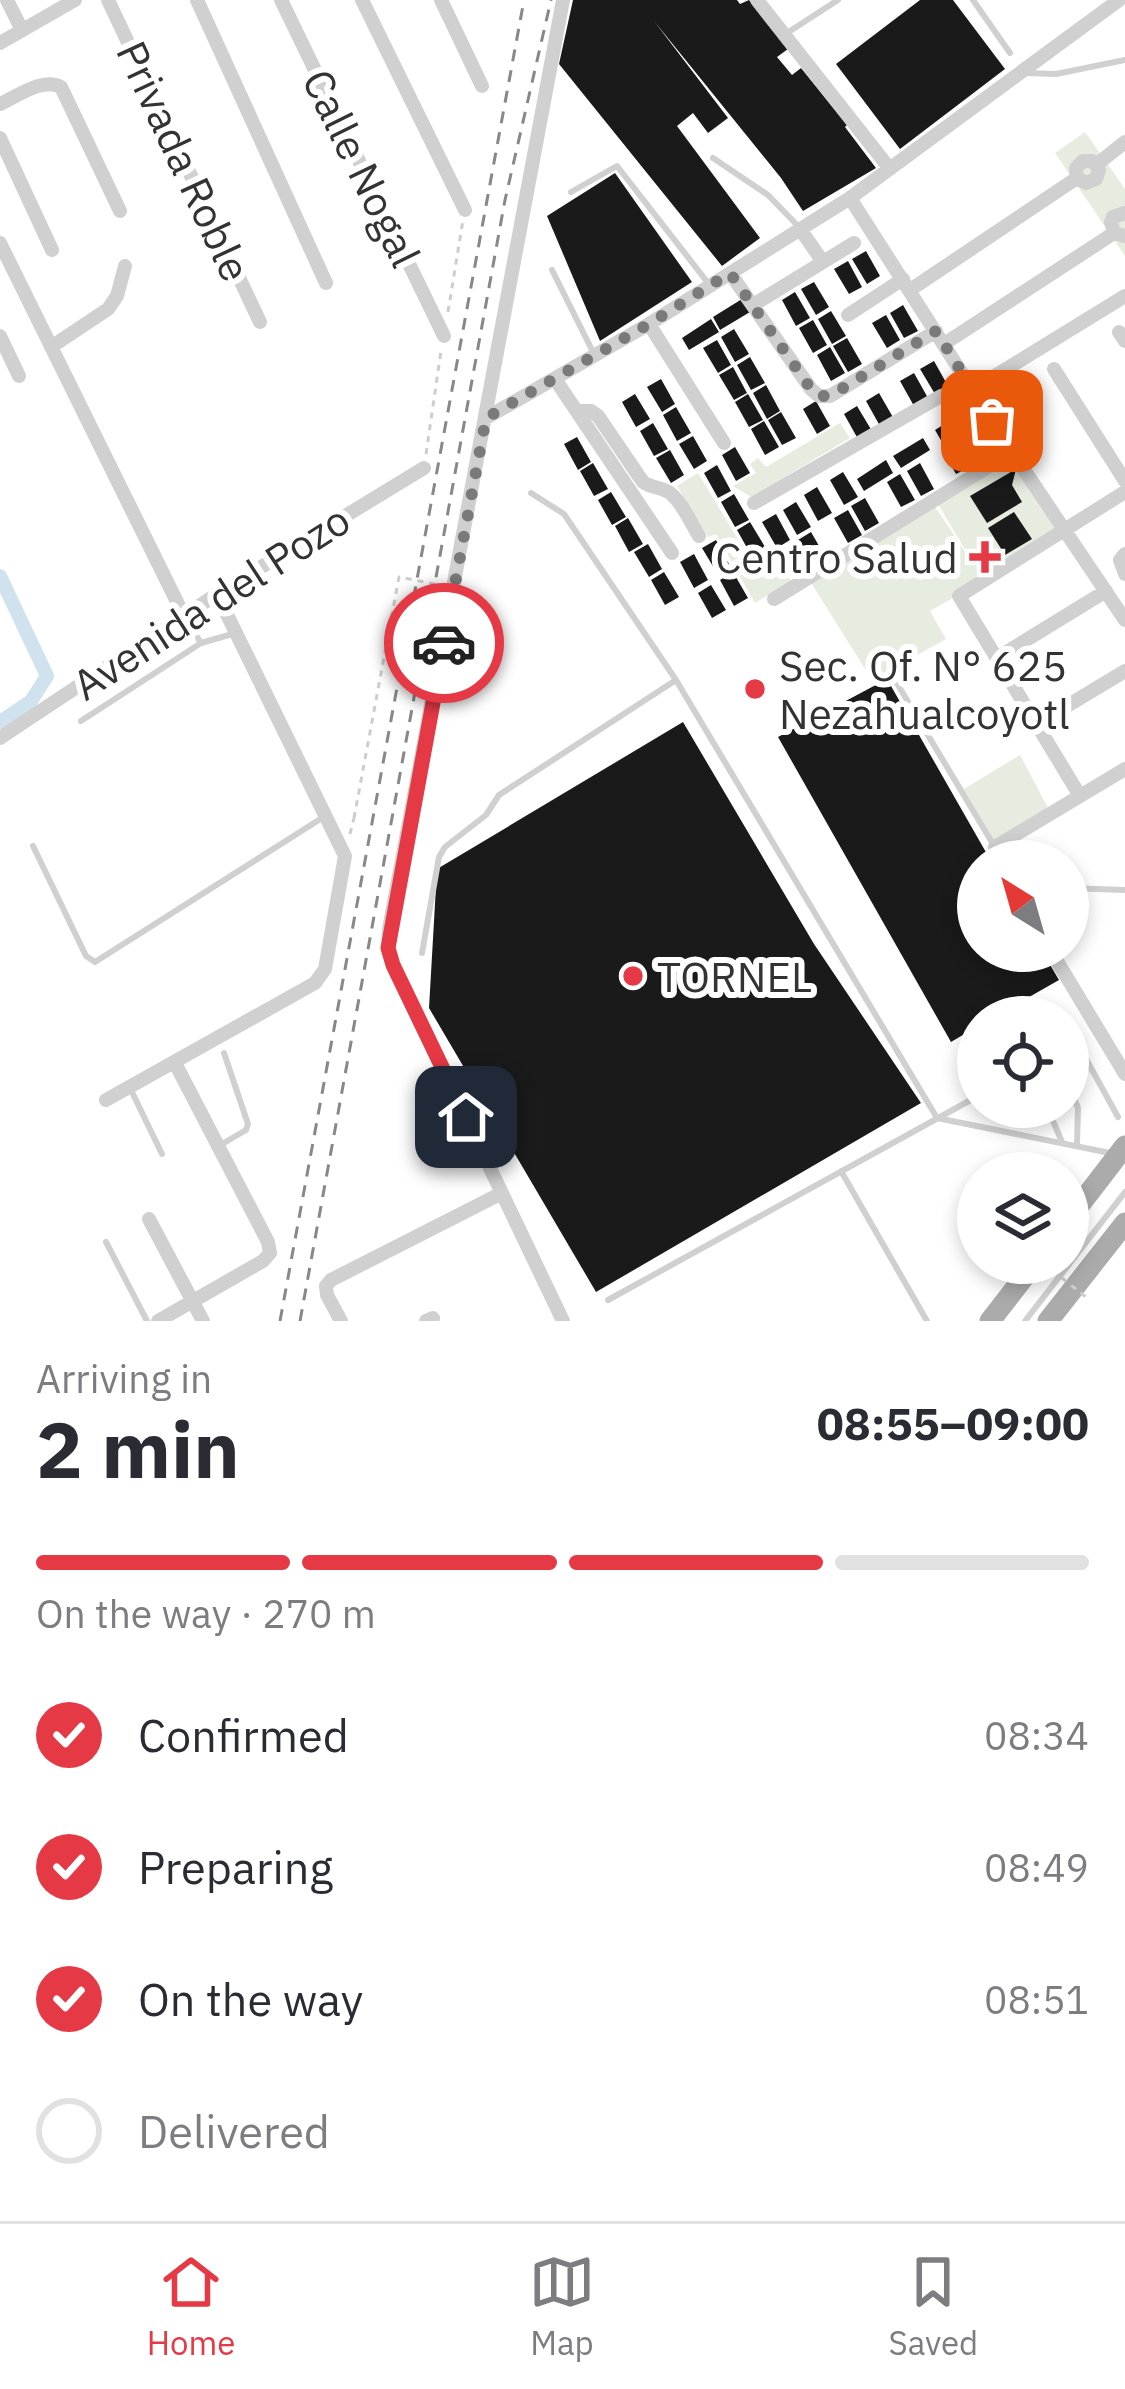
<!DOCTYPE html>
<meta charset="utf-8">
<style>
body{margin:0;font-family:"IBM Plex Sans",sans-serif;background:#f2f2f3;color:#2b2b33;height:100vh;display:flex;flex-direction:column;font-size:45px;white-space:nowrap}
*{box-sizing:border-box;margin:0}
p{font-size:39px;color:#7c7c81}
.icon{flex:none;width:66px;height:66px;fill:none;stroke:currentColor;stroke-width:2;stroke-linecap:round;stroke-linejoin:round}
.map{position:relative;height:1321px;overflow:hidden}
.details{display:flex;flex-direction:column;background:#fff;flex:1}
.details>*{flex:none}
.needle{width:78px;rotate:323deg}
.buttons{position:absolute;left:957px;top:840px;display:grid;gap:24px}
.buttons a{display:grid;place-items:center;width:132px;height:132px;border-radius:50%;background:#fff;box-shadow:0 6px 18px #0003;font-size:60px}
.pin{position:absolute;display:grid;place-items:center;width:102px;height:102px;color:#fff;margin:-51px;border-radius:24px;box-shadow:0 6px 18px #0006}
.courier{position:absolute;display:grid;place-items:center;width:120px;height:120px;margin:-60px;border:9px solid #e63946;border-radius:50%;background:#fff;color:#222;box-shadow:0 3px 15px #0007}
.head em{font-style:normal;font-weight:700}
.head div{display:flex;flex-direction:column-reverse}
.head{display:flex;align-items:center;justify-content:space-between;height:204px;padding:0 36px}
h1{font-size:78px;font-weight:700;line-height:90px}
.bar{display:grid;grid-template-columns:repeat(4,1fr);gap:18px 12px;align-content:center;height:144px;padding:0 36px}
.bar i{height:15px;border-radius:9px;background:#e1e1e2}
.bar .active{background:#e63946}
.bar p{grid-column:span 4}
ol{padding:0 36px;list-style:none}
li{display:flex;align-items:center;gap:36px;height:132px}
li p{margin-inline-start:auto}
li .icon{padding:12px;border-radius:50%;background:#e63946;color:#fff;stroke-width:4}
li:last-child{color:#7c7c81}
li i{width:66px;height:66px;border:6px solid #e1e1e2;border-radius:50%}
.menu{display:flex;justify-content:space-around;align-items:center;height:168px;border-top:3px solid #e1e1e2;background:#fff;font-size:33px;color:#7c7c81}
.menu a{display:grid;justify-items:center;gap:6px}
.menu .active{color:#e63946}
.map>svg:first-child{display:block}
.green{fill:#e6ecdf}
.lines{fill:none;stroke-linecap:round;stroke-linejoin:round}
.canal{stroke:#cfe2ee;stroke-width:14}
.building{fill:#1a1a1a}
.path{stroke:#cdcdcd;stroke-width:3;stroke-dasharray:6 6;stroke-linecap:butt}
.service{stroke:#d0d0d0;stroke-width:6}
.minor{stroke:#d0d0d0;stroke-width:14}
.primary{stroke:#ababab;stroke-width:21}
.rail{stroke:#888;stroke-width:3;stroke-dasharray:12 9;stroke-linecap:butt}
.path-bridge{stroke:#cdcdcd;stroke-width:3;stroke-dasharray:6 6;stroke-linecap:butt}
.done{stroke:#7a7a7a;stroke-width:12;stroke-dasharray:0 21.6}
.route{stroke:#e63946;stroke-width:15}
.poi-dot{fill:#e63946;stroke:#fff;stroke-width:4.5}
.labels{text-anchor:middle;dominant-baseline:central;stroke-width:12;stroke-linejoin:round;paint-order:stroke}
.street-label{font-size:42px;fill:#333;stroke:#fff}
.poi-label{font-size:42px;fill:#333;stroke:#fff;text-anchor:start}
</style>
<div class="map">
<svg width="1125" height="1321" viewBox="0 0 1125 1321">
<rect width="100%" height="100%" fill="#fff"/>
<!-- green -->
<path class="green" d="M1085,132L1125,189V256L1055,153Z
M840,423L850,438L751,497L733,486L756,473L750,464L758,458L766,467Z
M1018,455L1068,532L930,611L946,639L872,680L810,581L934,505L974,565L938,504Z
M698,473L751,561L773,549L791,581L755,603L716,534L708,537L677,486Z
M1020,755L1049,810L995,842L964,789Z"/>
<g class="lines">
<!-- canal -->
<path class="canal" d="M0,576L47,676L31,701L0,722"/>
</g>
<!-- building -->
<path class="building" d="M573,0H737L740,4L749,0L788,49L777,57L792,75L801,68L847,125L845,127L876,168L803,211L781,178L654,21L728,118L708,133L693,113L677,126L760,238L722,266L559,64Z
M920,0H953L1005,69L900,149L836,64Z
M615,173L692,282L600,341L547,216Z
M866,251L880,276L867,284L852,259Z
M848,261L862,287L849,294L834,269Z
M814,282L829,307L816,315L801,289Z
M795,292L810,318L796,326L782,300Z
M742,299L750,312L720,330L713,317Z
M903,305L918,331L904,338L890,313Z
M831,311L846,336L832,344L818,319Z
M886,315L900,340L887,348L872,323Z
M711,319L719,332L689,350L682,338Z
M813,320L827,345L813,353L799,328Z
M734,329L749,354L735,362L721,337Z
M847,338L862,364L848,372L833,346Z
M717,340L731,365L718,373L703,348Z
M830,347L845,373L831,381L817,355Z
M750,357L765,383L751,390L737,365Z
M934,361L948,386L935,394L920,369Z
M733,367L747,393L734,400L719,375Z
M914,373L928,398L914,406L900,381Z
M661,379L675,404L662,412L647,387Z
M766,385L780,411L767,419L753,393Z
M879,393L894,419L880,426L866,401Z
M635,394L650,419L636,427L622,402Z
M748,394L763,420L749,427L735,402Z
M816,401L830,426L817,434L803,409Z
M857,406L872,431L858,439L844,414Z
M676,407L691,433L677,441L663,415Z
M781,412L796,438L782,445L768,420Z
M964,412L972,424L942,442L935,430Z
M764,421L779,447L765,455L751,429Z
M653,423L668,449L654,456L640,431Z
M976,429L990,454L977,462L962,437Z
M693,436L707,461L694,469L679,444Z
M577,437L591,462L578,470L564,444Z
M923,438L930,450L901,468L893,456Z
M955,441L970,467L956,474L942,449Z
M735,447L750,473L736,481L722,455Z
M670,450L684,475L671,483L656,458Z
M886,460L893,473L864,491L857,479Z
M593,463L608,489L594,496L580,471Z
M920,463L934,489L921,496L907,471Z
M717,465L731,491L718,498L704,473Z
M1016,469L1012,485L1022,502L987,523L970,496Z
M843,472L858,497L844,505L830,480Z
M900,474L915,500L901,507L887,482Z
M817,487L832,513L818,521L804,495Z
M611,492L626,517L612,525L598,500Z
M734,494L749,520L735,527L721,502Z
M865,498L879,523L865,531L851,506Z
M796,502L811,527L797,535L783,510Z
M848,510L862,535L848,543L834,518Z
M1014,512L1032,539L1005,555L988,528Z
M776,514L790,540L777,548L762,522Z
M628,518L643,544L629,552L615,526Z
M750,522L765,547L751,555L737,530Z
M811,532L826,558L812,565L798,540Z
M716,540L730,566L717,573L702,548Z
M987,542L999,560L981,570L971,553Z
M648,544L662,569L649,577L634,552Z
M793,544L807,570L794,577L779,552Z
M694,554L708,580L694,588L680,562Z
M664,572L679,597L665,605L651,580Z
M733,572L748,598L734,606L720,580Z
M711,585L726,610L712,618L698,593Z
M887,679L991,861H978V951H1042L1059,980L994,1017H978V1026L951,1042L778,737Z
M683,722L814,944L921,1103L596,1292L429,1008L437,869Z"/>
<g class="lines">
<!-- path -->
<path class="path" d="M448,312L463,220
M426,454L441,351
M350,834L354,818"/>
<!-- service -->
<path class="service" d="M973,0L1010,53
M787,33L838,0
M1025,73L1056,74L1125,60
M713,158L768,195L798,226
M571,192L617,166L708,283
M552,270L593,352
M531,493L564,514L676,680L937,1118L1110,1153
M201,643L236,633
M895,680L993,844
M81,721L201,643L186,619
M33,846L86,956L95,962L322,818
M1068,888L1125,890
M422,953L439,857L445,847L486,815L499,795L676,680
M1068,1046L1076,1043L1080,1048L1118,1117
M1068,1084L1078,1108L1077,1144
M131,1090L162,1154
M1047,1107L1062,1142
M222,1144L246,1130L248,1124L224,1053
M841,1171L927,1321
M106,1242L147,1321
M608,1300L978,1096
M1025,1321L1125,1192"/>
<!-- minor -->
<path class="minor" d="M7,0L22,30
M108,0L260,322
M197,0L326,283
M281,0L444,336
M362,0L465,210
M441,0L482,86
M563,0L389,929L388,948L393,965L563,1321
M757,0L890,169
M0,43L75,0
M0,104C18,96 43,77 61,87L120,211
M0,138L52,250
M1077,178L1086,183L1096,179L1099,170L1096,165L1125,142
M850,198L1012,452L1125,620
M800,229L823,262
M1114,233L1111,222L1113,217L1125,213
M0,243L184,616
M730,273L811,389L819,396H830L936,331
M910,290L1077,178L1076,168L1083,161H1092L1096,165
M753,305L854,243
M848,315L903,279
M649,324L724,443
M1119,332L1125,341
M0,336L19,376
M944,344L1114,233L1125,236
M51,347L108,309L117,296L125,266
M1054,369L1125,481
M555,379L672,553
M578,411H591L598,416L643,482C652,488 662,487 670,493C682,502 691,523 699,536
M486,418L649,324L850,198L1119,0
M754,503L941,396L961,389L972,390L1125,296
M1125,554L1120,560L1125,574
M774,599L1012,452
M997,658L1106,591
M1037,724L1125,671
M0,738L217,594L424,468
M1080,796L959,596L1125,492
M1002,861L995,847L1125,769
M1051,951L1125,1074
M106,1100L315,983L325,969L345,856L217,594
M149,1219L203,1321
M158,1321L263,1261L270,1253L268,1242L175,1063
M341,1321L327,1295L326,1286L331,1280L502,1193
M426,1321L433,1318"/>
<!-- primary -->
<path class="primary" d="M1068,1220L1125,1146
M990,1321L1035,1263
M1048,1321L1125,1223"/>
<!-- rail -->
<path class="rail" d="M280,1321L524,0
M300,1321L505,200L551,0"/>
<!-- path-bridge -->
<path class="path-bridge" d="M354,818L399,577L455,588L479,466
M1043,1263L1086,1297"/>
</g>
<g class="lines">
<!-- done -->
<path class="done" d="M444,643L486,418L649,324L730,273L811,389L819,396H830L936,331L992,421"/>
<!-- route -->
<path class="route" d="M444,643L388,948L393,965L466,1117"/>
</g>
<!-- markers -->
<g class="poi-dot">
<path d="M979 539h12v12h12v12h-12v12h-12v-12h-12v-12h12z"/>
<circle cx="755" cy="689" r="12"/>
<circle cx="633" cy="976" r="12"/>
</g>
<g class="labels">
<!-- street labels -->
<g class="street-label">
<text transform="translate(184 161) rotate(65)">Privada Roble</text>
<text transform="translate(362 168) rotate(64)">Calle Nogal</text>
<text transform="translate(211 602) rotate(-33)">Avenida del Pozo</text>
</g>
<!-- poi labels -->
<g class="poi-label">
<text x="958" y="557" text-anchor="end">Centro Salud</text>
<text x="779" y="665">Sec. Of. N° 625<tspan x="779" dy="48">Nezahualcoyotl</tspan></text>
<text x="657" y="976">TORNEL</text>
</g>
</g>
</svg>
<div class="buttons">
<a><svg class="needle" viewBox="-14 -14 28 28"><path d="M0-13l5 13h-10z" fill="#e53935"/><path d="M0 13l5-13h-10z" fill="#7c7c81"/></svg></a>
<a><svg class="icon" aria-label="locate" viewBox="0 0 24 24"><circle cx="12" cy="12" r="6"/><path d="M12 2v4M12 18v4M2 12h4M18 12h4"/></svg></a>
<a><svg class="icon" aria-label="layers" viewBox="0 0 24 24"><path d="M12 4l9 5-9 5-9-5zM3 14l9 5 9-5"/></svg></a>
</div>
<div class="pin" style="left:992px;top:421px;background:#ea580c"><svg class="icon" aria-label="bag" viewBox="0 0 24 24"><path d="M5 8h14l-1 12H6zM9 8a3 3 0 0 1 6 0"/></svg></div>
<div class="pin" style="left:466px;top:1117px;background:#1f2937"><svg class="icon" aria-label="home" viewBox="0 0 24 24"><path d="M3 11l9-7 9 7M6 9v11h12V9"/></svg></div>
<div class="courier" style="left:444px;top:643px"><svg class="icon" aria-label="car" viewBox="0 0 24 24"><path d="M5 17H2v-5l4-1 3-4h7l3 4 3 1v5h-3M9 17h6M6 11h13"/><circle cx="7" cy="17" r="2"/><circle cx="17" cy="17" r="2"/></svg></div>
</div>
<section class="details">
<div class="head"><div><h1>2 min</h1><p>Arriving in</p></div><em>08:55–09:00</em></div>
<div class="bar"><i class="active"></i><i class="active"></i><i class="active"></i><i></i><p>On the way · 270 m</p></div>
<ol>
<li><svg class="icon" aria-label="check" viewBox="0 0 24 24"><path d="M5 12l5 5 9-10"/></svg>Confirmed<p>08:34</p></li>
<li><svg class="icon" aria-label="check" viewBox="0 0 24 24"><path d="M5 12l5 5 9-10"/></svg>Preparing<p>08:49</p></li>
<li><svg class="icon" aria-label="check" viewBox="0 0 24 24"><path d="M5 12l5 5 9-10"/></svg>On the way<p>08:51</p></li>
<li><i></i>Delivered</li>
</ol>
</section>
<nav class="menu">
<a class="active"><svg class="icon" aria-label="home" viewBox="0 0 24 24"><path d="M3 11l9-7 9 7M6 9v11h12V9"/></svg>Home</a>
<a><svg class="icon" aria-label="map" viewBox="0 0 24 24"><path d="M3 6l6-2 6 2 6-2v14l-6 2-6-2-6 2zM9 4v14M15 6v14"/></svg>Map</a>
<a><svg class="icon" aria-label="saved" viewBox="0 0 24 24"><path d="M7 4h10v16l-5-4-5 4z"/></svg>Saved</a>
</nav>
